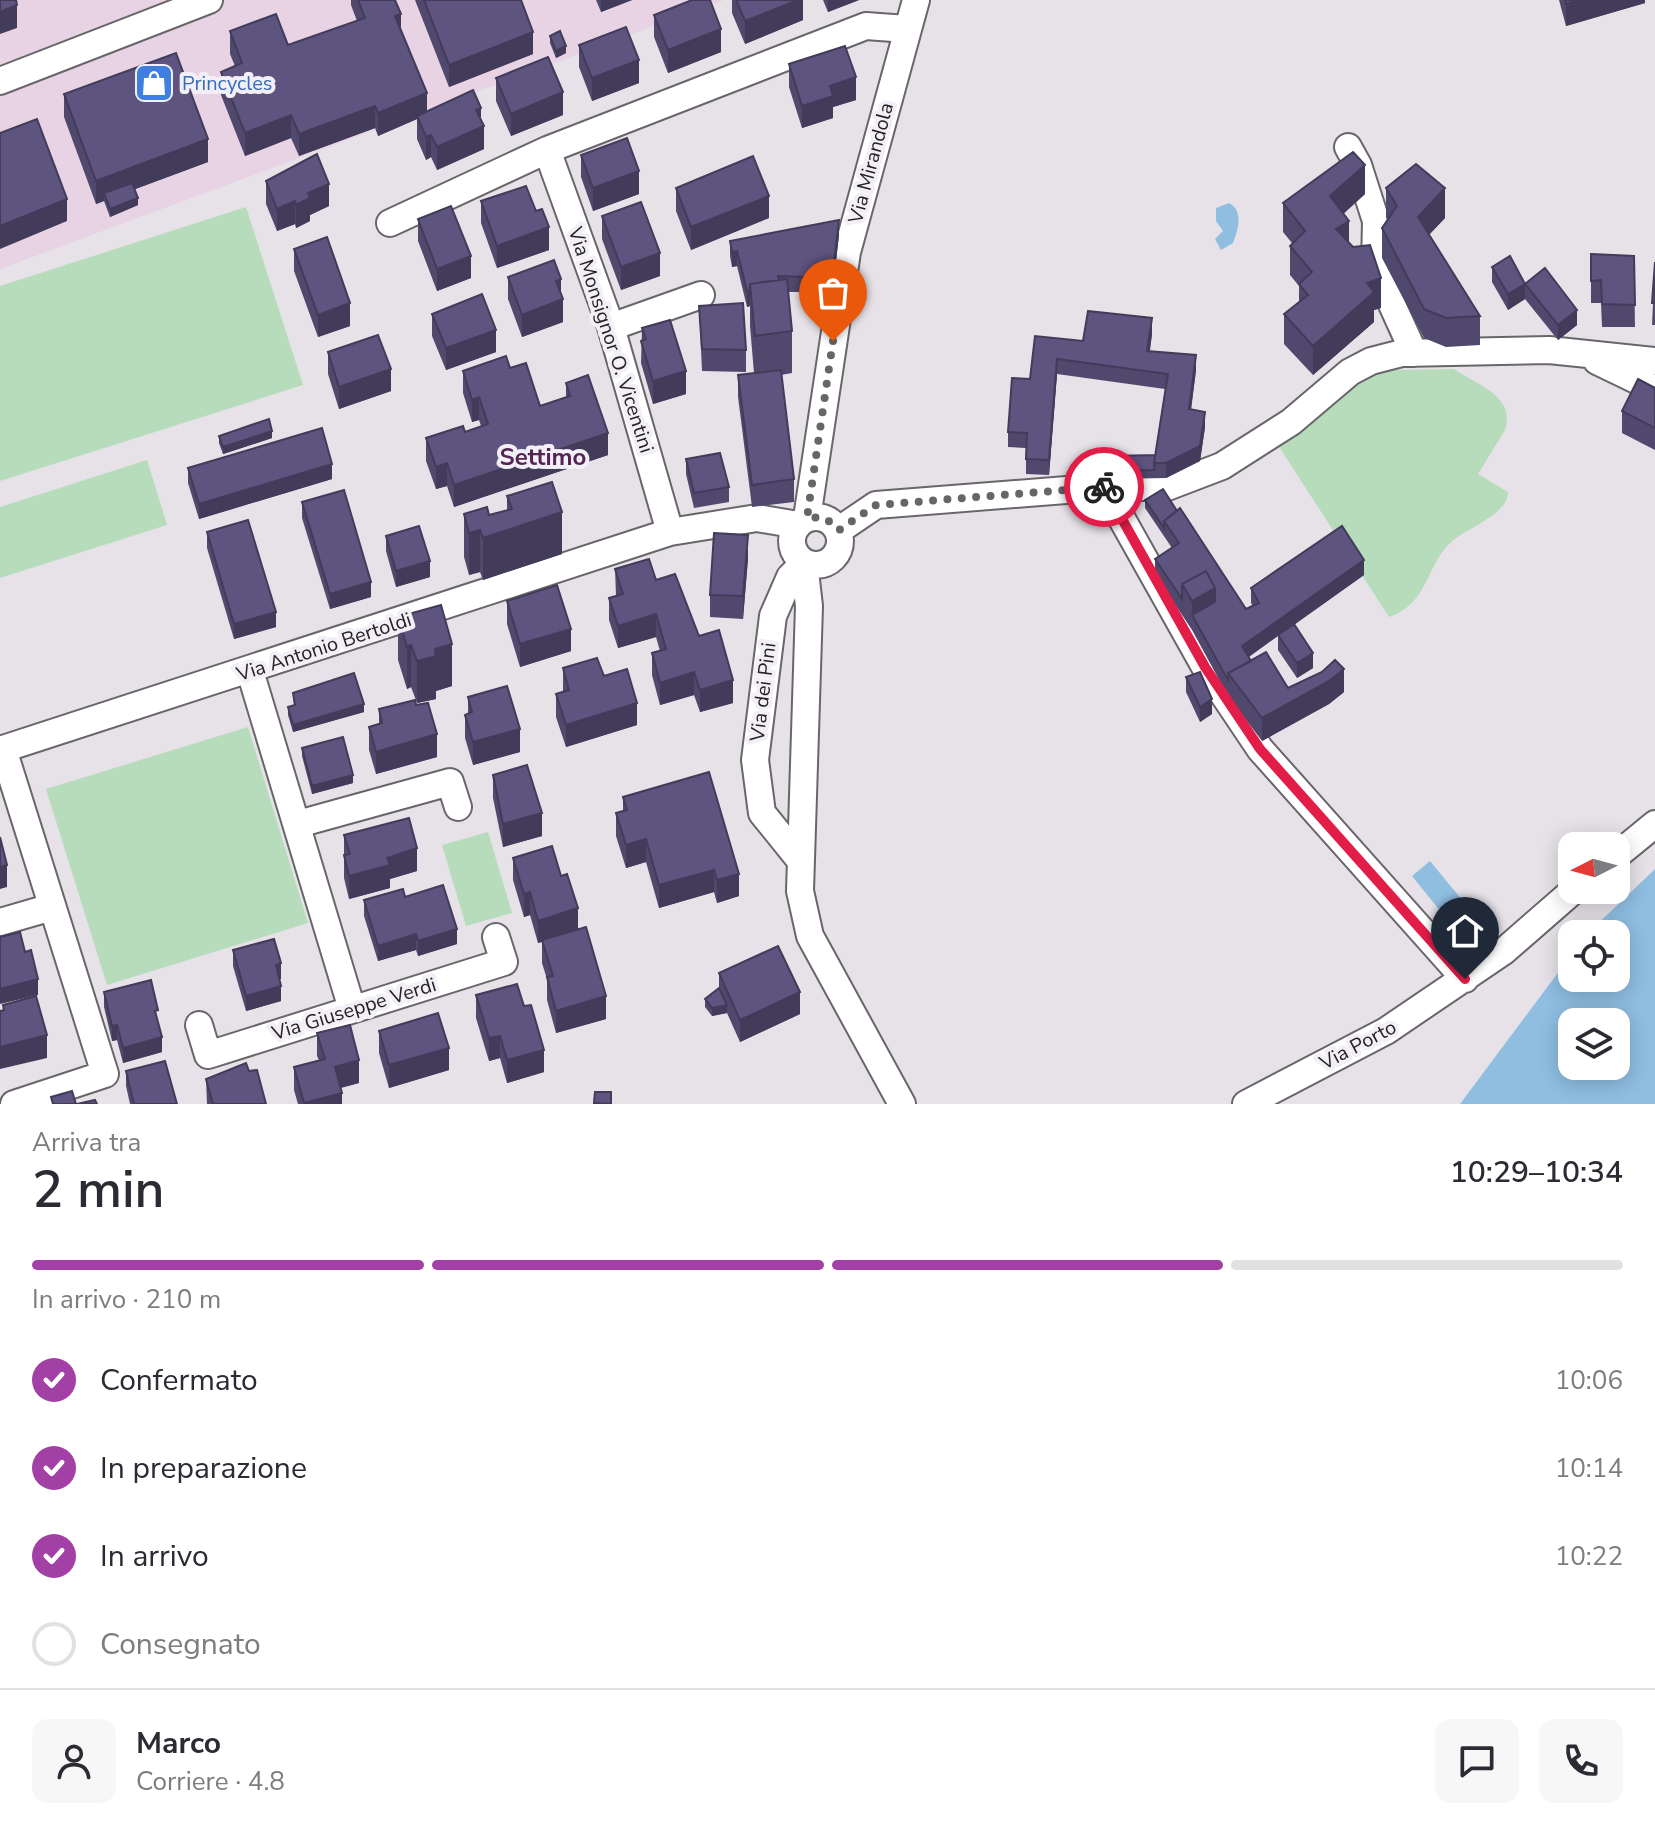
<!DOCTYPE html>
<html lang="it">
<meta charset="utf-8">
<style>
body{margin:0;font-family:"Nunito Sans",sans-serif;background:#f7f7f7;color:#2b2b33;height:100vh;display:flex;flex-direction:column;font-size:30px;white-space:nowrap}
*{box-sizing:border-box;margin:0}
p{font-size:26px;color:#7c7c81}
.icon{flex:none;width:44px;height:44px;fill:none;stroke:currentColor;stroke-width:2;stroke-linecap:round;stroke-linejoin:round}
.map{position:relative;height:1104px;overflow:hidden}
.details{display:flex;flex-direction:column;background:#fff;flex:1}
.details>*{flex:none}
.needle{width:52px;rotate:264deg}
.buttons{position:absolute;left:1558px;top:832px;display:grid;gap:16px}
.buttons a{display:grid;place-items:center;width:72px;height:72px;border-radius:16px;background:#fff;box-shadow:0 4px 20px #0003;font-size:40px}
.pin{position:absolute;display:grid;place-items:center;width:68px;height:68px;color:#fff;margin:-82px -34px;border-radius:50% 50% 50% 0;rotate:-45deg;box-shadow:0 0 8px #0007}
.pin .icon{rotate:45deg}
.courier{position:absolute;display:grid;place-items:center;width:80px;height:80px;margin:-40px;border:6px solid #e11d48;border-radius:50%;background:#fff;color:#222;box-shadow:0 2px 10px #0007}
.headline em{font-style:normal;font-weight:600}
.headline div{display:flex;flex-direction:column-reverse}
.headline{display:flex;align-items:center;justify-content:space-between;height:136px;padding:0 32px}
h1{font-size:52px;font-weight:600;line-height:60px}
.bar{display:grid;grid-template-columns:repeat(4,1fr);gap:12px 8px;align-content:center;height:96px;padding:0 32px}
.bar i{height:10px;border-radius:6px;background:#e1e1e2}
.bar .on{background:#a340a6}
.bar p{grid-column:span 4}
.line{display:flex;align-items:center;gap:20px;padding:0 32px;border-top:2px solid #e1e1e2}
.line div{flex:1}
.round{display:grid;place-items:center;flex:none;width:84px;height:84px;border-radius:16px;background:#f7f7f7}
ol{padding:0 32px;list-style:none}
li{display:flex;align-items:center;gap:24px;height:88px}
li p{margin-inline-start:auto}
li .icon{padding:8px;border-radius:50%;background:#a340a6;color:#fff;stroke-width:4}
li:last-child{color:#7c7c81}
li i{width:44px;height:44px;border:4px solid #e1e1e2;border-radius:50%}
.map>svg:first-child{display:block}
.industrial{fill:#e7d3e3}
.green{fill:#b6dcbc}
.water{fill:#8fbee1;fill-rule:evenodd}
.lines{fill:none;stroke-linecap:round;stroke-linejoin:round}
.minor-casing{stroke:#69666b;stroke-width:30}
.minor{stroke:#fff;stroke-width:26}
.wall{fill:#51486e}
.shaded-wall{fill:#423b5a}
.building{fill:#5e5480;stroke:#423b5a;stroke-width:2}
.done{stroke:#686569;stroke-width:8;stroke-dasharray:0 14.4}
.route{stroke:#e11d48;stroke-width:10}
.labels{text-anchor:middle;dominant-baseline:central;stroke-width:8;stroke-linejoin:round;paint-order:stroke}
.shop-label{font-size:20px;fill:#366cbe;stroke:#f3eff6;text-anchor:start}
.street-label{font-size:20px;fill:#242225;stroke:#f3eff6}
.quarter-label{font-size:24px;font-weight:bold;fill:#542455;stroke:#f3eff6}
</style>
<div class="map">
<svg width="1655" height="1104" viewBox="0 0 1655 1104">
<rect width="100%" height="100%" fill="#e6e2e8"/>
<!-- industrial -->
<path class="industrial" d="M0,0H724L0,269Z"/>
<!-- green -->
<path class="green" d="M246,207L303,385L0,481V286Z
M1454,369C1476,385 1516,395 1505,430L1478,474L1508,492C1508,515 1467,527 1450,543C1426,566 1428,604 1389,617L1276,442L1365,377L1394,370Z
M147,460L167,525L0,578V507Z
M248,727L308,923L107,985L46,789Z
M488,832L512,913L466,926L442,845Z"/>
<!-- water -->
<path class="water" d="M1229,203C1244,211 1238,230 1233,243L1221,250L1215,239L1223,231L1216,221V208Z
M1430,861L1476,917L1458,933L1412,876Z
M1655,869V1104H1460L1572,954V978H1616V934H1587ZM1616,1022V1066H1572V1022Z"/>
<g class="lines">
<defs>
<path id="minor" d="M0,81L209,0
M1348,147L1358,165L1376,221L1375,267L1414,353
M547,150L611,327L670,532
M390,223L547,150L866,26L907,29
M611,327L701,295
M1597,361L1655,389
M1104,487L1205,667L1260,749L1465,979
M792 541a24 24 0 1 1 48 0a24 24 0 1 1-48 0Z
M807,518L847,252L916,0
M839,530L876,505L1104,487H1167L1222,466L1291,422L1350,372L1371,361L1402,353L1549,350L1655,361
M804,563L809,606L800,891L810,936L902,1104
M250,671L352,1009
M3,749L105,1074L14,1104
M0,750L670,532L757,518L798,525
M298,824L450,782L458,807
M1616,856L1655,824
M800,860L762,813L755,760L773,616L790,577L804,563
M0,922L52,907
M199,1025L208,1055L504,962L496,937
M1246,1104L1386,1031L1504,951L1574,890"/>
</defs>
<!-- minor casing -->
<use href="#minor" class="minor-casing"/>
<!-- minor -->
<use href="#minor" class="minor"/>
</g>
<!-- wall -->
<path class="wall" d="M351,0H395L401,30L427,112L481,120L484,149L437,170L431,157L426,160L417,139V119L378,136L375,128L299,156L291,138L245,156L221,95V72L235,66L230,54V31L288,45L357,21L351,5Z
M415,0H521L533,54L449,87Z
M596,0H632L601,12Z
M732,0H803V20L745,44L732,13Z
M823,0H859L828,12Z
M1559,0H1645V3L1566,26Z
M654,15L721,52L668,73L654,37Z
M550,36L566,53L556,58L550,43Z
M579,45L639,83L592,101L579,67Z
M789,64L856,100L833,107V118L802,128L789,87Z
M496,78L563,115L511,136L496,101Z
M64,94L208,162L135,189L138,205L110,217L104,201L96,204L64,117Z
M581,155L639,194L593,211L581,177Z
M266,181L329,206L310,215V221L296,228L295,224L277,231L266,204Z
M676,188L769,218L691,250L676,211Z
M1386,188L1445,218L1429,235L1480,316V345L1446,347L1424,338L1382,258V228L1388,220L1386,218Z
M1365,194L1343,214L1349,243L1381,308L1374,310V322L1313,375L1284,344V314L1299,302V286L1290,275V246L1292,243L1283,232V203Z
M481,201L549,250L497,268L481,223Z
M602,216L660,276L621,290L602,239Z
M418,219L471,278L437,291L418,241Z
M839,235L832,296L827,297L826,307L804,304L803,292H788L792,331V373L781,375L794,479V502L752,507L738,397V375L754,373L750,326V306L747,307L737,266L732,267L730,256V241Z
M294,249L350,326L318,337L294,271Z
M1591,254L1634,256L1635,327H1602L1601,303H1591Z
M1655,262V325H1652Z
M1492,267L1525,284L1577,325L1558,340L1525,299L1508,310L1492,282Z
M508,277L561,294L563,322L522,337L508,299Z
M699,306L746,350V372L702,371Z
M432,314L496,352L446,370L432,336Z
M642,328L686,394L653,404L641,363Z
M1152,334L1150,351L1196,370L1191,410L1205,427L1200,461L1166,478L1110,479V471L1155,455L1165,389L1057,374L1049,475L1026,474V448L1008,447V432L1030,379L1083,341Z
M328,352L391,391L339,409L328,374Z
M510,368L540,406L566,397V383L608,455L454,507L447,486L436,489L426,461V438L465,432L481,426L479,420L472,422L463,393V371Z
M1655,388V450L1622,433V411Z
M219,436L272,438L223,454L219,443Z
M686,459L729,487V502L694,508L686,474Z
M188,468L332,479L199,519L188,483Z
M507,496L562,554L483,580L480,572L469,575L464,557V514L489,515L507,510Z
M1145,500L1177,511L1246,609L1253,606L1251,603V588L1364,575L1294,625L1313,668L1297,678L1278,650V636L1249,657L1251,661L1288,688L1344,692L1329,704L1262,741L1228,696L1192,630L1155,574V559L1172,548L1145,508Z
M302,502L371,597L330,609L302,518Z
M207,532L276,627L234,639L207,548Z
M386,536L430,577L396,587L386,551Z
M748,558L743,619L710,617V595Z
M615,569L656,580L699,636L733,703L700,712L694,695L660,705L652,675V653L660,651L656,637L618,648L609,620V598L616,596Z
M507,601L571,651L520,667L507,624Z
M398,617L452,686L436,691V699L417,703L411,687L407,689L398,660Z
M563,668L604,676L637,725L566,747L556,717V694L563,692Z
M1186,677L1212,714L1200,722L1186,692Z
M293,693L364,712L293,732L288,715V707L294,705Z
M468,697L520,752L473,765L465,738V715L468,714Z
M416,705L437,757L376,774L369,750V727L379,724V709Z
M302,748L353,783L312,794L302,756Z
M709,772L739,896L717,903L714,892L659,908L646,862L626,868L616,836V813L623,811V797Z
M493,775L542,836L503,847L493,798Z
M344,835L417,871L390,879V888L349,899L344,878Z
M513,858L578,930L606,1019L556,1033L547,1000V979L542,963V942L538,943L530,915L524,917L513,880Z
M405,897L457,944L418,956L416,950L378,961L364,916V900Z
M233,950L281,979H280L281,1001L246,1011L233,966Z
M719,973L800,1014L740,1042L727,1013L712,1016L705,1007V999L719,988Z
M104,992L158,1024L162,1052L123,1063L117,1040L112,1041L104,1007Z
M476,995L524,1006L544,1072L507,1083L500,1058L489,1061L476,1018Z
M379,1031L449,1070L389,1088L379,1053Z
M317,1033L359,1083L341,1088L342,1104H298L294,1090V1067L319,1060L317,1056Z
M126,1071L177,1104H130L126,1086Z
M249,1071L266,1104H207L206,1079Z"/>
<!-- shaded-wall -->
<path class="shaded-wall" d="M601,0H632L601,12Z
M798,0H803V20L745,44V21Z
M828,0H859L828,12Z
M1578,0H1645V3L1566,26V4Z
M17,5V28L0,34V12Z
M401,14V36L395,16Z
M721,29V52L668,73V50Z
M533,32V54L449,87V65Z
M566,46V53L556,58V51Z
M639,60V83L592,101V78Z
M856,77V100L833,107V118L802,128V106L830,86Z
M563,92V115L511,136V114Z
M427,93V115L417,116V119L378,136V113Z
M375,106V128L299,156V134Z
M481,108V128L484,126V149L437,170V147L476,110Z
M291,115V138L245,156V133Z
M431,135V157L426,160V137Z
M208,139V162L106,200L104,193V201L96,204V181Z
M1365,165V194L1330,226V196Z
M639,171V194L593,211V188Z
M329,184V206L310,215V221L296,228V205L308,193Z
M1445,188V218L1418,246V217Z
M769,196V218L691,250V227Z
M138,198V205L110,217V209Z
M67,199V221L0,249V226Z
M295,201V224L277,231V209Z
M839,220V235L832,296V281Z
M1349,221V251L1336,229Z
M549,227V250L497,268V246Z
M737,251V266L732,267V252Z
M660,253V276L621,290V267Z
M471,256V278L437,291V269Z
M1381,278V308L1374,310V322L1313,375V346L1367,283Z
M561,279V300L563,299V322L522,337V315L556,281Z
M1525,284V299L1508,310V294Z
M747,291H750V306L747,307Z
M350,303V326L318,337V315Z
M1577,310V325L1558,340V325Z
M1152,318V334L1147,366V351Z
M496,330V352L446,370V348Z
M1196,355V370L1189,424V409Z
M1057,359V374L1049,475V460Z
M391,369V391L339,409V387Z
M686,371V394L653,404V381Z
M479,397V420L472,422V400Z
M1205,412V427L1200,461L1166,478V463Z
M272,431V438L223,454V447Z
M608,433V455L454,507V485Z
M447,463V486L436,489V467Z
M332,464V479L199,519V504Z
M562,512V554L483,580V538Z
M480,530V572L469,575V533Z
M748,535V558L743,619V596Z
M1364,560V575L1242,661V646Z
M430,561V577L396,587V571Z
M371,582V597L330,609V594Z
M1215,588V618L1192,615V601Z
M276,612V627L234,639V624Z
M656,614V637L618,648V626Z
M571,629V651L520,667V644Z
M452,644V686L436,691V699L417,703V661L435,649Z
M411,645V687L407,689V647Z
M1313,653V668L1297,678V663Z
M1344,669V692L1329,704L1262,741V718Z
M694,672V695L660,705V683Z
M733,680V703L700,712V690Z
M1212,699V714L1200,722V707Z
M637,703V725L566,747V725Z
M364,704V712L293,732V725Z
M520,729V752L473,765V742Z
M437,734V757L376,774V752Z
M353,775V783L312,794V786Z
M542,813V836L503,847V824Z
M646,839V862L626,868V845Z
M417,848V871L390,879V888L349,899V876L387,858Z
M7,865V887L0,889V867Z
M714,870V892L659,908V885Z
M739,874V896L717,903V880Z
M530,892V915L524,917V894Z
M578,908V930L538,943V921Z
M457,929V944L418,956V941Z
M416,934V950L378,961V946Z
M281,963V979L276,980V965Z
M38,979V995L0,1004V989Z
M281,986V1001L246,1011V996Z
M800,992V1014L740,1042V1020Z
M606,996V1019L556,1033V1011Z
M727,1005V1013L712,1016V1008Z
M117,1025V1040L112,1041V1026Z
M47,1035V1058L0,1069V1047Z
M500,1036V1058L489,1061V1038Z
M162,1037V1052L123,1063V1048Z
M449,1048V1070L389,1088V1065Z
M544,1050V1072L507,1083V1060Z
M359,1060V1083L335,1089V1067Z
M342,1093V1104H304V1103Z"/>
<!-- building -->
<path class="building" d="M0,0H16L17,5L0,12Z
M358,0H395L401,14L395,16L427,93L378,113L375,106L299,134L291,115L245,133L221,72L242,63L230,31L276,14L288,45L365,18Z
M424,0H521L533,32L449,65Z
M692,0H710L721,29L668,50L654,15Z
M736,0H798L745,21Z
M1565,0H1578L1566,4Z
M626,27L639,60L592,78L579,45Z
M560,31L566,46L556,51L550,36Z
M845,46L856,77L830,86L833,96L802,106L789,64Z
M176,53L208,139L96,181L64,94Z
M548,57L563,92L511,114L496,78Z
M473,90L481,108L476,110L484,126L437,147L431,135L426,137L417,116Z
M37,119L67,199L0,226V133Z
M627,138L639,171L593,188L581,155Z
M1353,152L1365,165L1330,196L1349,221L1336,229L1353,247L1370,245L1381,278L1367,283L1374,292L1313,346L1284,314L1308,295L1299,284L1312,272L1290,246L1305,231L1283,203Z
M317,154L329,184L308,193L310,198L296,205L295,201L277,209L266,181Z
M753,156L769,196L691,227L676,188Z
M1416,164L1445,188L1418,217L1480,316L1446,318L1424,309L1382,228L1397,206L1386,188Z
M132,183L138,198L110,209L104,193Z
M526,186L536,211L542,209L549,227L497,246L481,201Z
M641,202L660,253L621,267L602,216Z
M451,206L471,256L437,269L418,219Z
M839,220L832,281L827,282L826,292L804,289L803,277L778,276L779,280L750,284V291H747L737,251L732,252L730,241Z
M327,237L350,303L318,315L294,249Z
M1591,254L1634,256L1635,305L1602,304L1601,280L1591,281Z
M1510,256L1525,284L1508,294L1492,267Z
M554,260L561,279L556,281L563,299L522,315L508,277Z
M1655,262V303H1652Z
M1545,268L1577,310L1558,325L1525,284Z
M787,279L792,331L755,336L750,284Z
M482,294L496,330L446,348L432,314Z
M743,303L746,350L702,349L699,306Z
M1088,311L1152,318L1147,351L1196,355L1189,409L1205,412L1200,446L1166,463H1154L1168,374L1057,359L1049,460L1026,459L1027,433L1008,432L1012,378L1030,379L1035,336L1083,341Z
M670,320L686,371L653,381L641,341L646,339L642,328Z
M378,335L391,369L339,387L328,352Z
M506,356L510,368L526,363L540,406L570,396L566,383L588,375L608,433L454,485L447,463L436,467L426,438L463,426L465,432L488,424L479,397L472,400L463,371Z
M781,370L794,479L752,485L738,375Z
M1638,379L1655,388V428L1622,411Z
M269,419L272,431L223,447L219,436Z
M322,428L332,464L199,504L188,468Z
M720,453L729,487L694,493L686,459Z
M1155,455L1154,470L1110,471L1112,456Z
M552,482L562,512L483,538L480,530L469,533L464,514L487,507L489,515L512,509L507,496Z
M1163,489L1177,511L1164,521V528L1145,500Z
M344,490L371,582L330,594L302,502Z
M1180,508L1246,609L1259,603L1251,588L1342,526L1364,560L1242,646L1251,661L1228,673V680L1192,615L1215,602V588L1206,571L1182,584V599L1155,559L1179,543L1164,521Z
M248,520L276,612L234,624L207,532Z
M419,526L430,561L396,571L386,536Z
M714,533L748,535L743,596L710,595Z
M649,559L656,580L675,574L699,636L719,630L733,680L700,690L694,672L660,683L652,653L666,649L656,614L618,626L609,598L623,594L615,569Z
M1206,571L1215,588L1192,601L1182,584Z
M557,585L571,629L520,644L507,601Z
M441,605L452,644L435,649L436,656L417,661L411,645L407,647L398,617Z
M1294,624L1313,653L1297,663L1278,635Z
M1266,652L1288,688L1322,672L1335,660L1344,669L1329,681L1262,718L1228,673Z
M597,658L604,676L627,669L637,703L566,725L556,694L569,690L563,668Z
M1200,672L1212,699L1200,707L1186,677Z
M354,673L364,704L293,725L288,707L295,705L293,693Z
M507,686L520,729L473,742L465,715L472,712L468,697Z
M415,700L416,705L428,703L437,734L376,752L369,727L382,723L379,709Z
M343,737L353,775L312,786L302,748Z
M527,765L542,813L503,824L493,775Z
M709,772L739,874L717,880L714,870L659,885L646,839L626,845L616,813L627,810L623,797Z
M409,818L417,848L387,858L390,865L349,876L344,855L350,854L344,835Z
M0,837L7,865L0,867Z
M552,846L561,876L567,874L578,908L538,921L530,892L524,894L513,858Z
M443,885L457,929L418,941L416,934L378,946L364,900L403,889L405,897Z
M586,927L606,996L556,1011L547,977L553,976L542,940Z
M20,932L25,952L31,950L38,979L0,989V937Z
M274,939L281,963L276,965L281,986L246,996L233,950Z
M778,946L800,992L740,1020L719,973Z
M151,980L158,1010L155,1011L162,1037L123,1048L117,1025L112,1026L104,992Z
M517,984L524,1006L531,1005L544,1050L507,1060L500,1036L489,1038L476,995Z
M719,988L727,1005L712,1008L705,999Z
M36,996L47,1035L0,1047V1011L4,1010L3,1005Z
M438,1013L449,1048L389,1065L379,1031Z
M350,1025L359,1060L335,1067L342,1093L304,1103L294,1067L325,1059L317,1033Z
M165,1061L177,1104H134L126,1071Z
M246,1063L249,1071L257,1070L266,1104H213L206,1079Z
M72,1091L76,1104H53L51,1097Z
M595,1092H611V1104L594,1103Z
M95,1100L97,1104H77Z"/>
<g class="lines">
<!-- done -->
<path class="done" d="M833,341L807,518C822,516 829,519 839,530L876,505L1104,487"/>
<!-- route -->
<path class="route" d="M1104,487L1205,667L1260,749L1465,979"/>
</g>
<!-- icons -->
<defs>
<symbol id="shop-square" viewBox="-11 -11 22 22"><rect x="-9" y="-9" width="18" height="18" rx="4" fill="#3f7fe0" stroke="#f3eff6"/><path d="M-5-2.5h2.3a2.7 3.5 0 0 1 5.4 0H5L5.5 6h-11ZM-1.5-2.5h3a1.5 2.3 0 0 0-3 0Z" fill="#fff"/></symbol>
</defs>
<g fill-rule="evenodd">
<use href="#shop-square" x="132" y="61" width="44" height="44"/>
</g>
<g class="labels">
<!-- shop labels -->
<g class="shop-label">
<text x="182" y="83">Princycles</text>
</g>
<!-- street labels -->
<g class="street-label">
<text transform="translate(871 163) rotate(-75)">Via Mirandola</text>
<text transform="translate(611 340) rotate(72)">Via Monsignor O. Vicentini</text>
<text transform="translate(324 647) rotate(-18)">Via Antonio Bertoldi</text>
<text transform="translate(763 692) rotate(-83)">Via dei Pini</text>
<text transform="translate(354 1009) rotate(-17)">Via Giuseppe Verdi</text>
<text transform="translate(1358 1045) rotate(-28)">Via Porto</text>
</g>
<!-- quarter labels -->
<g class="quarter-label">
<text x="543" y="457">Settimo</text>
</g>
</g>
</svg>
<div class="buttons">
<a><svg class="needle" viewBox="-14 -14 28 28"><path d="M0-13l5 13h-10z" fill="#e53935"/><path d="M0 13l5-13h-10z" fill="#7c7c81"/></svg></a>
<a><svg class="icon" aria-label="locate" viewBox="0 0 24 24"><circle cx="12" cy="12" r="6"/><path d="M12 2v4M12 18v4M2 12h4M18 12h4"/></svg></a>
<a><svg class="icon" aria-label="layers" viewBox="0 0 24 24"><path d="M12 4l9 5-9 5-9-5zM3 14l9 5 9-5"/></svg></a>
</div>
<div class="pin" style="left:833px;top:341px;background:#ea580c"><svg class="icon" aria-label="bag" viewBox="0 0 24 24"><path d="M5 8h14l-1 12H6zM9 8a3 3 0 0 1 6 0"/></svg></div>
<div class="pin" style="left:1465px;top:979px;background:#1f2937"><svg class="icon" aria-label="home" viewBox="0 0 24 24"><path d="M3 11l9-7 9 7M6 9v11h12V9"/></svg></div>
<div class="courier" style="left:1104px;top:487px"><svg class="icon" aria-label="bike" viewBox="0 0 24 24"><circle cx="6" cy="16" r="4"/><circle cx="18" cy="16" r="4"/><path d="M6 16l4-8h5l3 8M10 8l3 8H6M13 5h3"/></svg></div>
</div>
<section class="details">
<div class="headline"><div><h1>2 min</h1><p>Arriva tra</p></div><em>10:29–10:34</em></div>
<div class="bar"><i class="on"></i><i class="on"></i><i class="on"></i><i></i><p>In arrivo · 210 m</p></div>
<ol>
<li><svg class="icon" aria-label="check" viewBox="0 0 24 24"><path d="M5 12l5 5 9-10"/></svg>Confermato<p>10:06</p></li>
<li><svg class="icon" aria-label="check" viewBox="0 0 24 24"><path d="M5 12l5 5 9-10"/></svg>In preparazione<p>10:14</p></li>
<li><svg class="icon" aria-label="check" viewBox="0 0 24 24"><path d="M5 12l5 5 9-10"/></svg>In arrivo<p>10:22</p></li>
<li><i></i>Consegnato</li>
</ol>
<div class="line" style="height:144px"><a class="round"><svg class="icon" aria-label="person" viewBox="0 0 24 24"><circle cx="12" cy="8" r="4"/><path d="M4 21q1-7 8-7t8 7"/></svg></a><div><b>Marco</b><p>Corriere · 4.8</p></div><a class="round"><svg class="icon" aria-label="chat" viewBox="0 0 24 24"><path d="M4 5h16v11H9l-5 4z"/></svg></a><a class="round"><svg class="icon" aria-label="phone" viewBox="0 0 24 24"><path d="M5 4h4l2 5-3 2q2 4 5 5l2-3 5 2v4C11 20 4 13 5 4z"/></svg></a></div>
</section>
